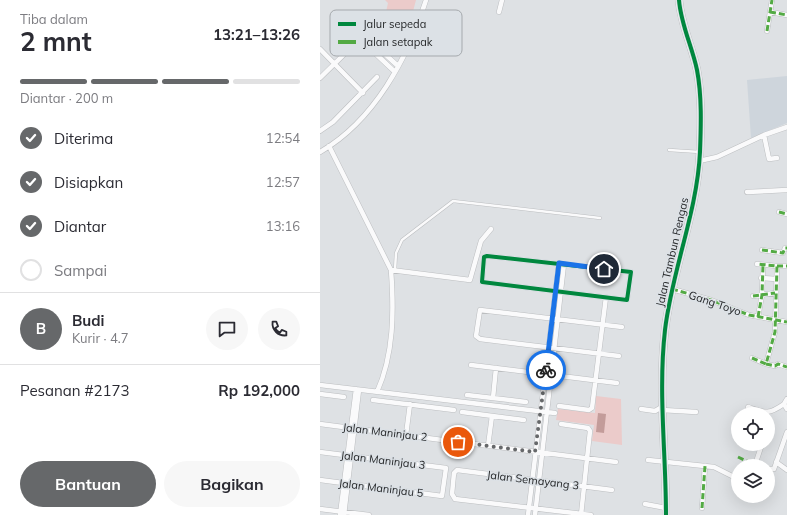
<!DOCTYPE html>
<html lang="id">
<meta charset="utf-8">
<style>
body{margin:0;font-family:Mulish,sans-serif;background:#f7f7f7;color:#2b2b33;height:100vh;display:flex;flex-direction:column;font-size:15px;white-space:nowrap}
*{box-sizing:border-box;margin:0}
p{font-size:13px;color:#7c7c81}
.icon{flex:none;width:22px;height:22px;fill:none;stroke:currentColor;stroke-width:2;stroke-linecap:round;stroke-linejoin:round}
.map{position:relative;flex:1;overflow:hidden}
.side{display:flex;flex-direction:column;background:#fff;width:320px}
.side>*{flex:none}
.buttons{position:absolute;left:411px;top:407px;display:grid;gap:8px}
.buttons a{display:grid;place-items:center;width:44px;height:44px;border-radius:50%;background:#fff;box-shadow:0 4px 16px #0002;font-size:20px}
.pin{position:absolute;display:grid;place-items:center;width:34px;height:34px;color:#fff;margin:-17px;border:2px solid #fff;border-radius:50%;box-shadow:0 1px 4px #0007}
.courier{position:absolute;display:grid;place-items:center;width:40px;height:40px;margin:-20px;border:3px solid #1a73e8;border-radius:50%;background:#fff;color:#222;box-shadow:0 1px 5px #0007}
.headline em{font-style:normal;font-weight:700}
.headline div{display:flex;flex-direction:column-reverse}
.headline{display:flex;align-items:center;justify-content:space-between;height:68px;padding:0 20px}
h1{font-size:26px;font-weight:700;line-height:30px}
.bar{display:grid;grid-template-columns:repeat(4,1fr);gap:6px 4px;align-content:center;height:48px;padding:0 20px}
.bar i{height:5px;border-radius:3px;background:#e1e1e2}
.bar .selected{background:#66686a}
.bar p{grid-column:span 4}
.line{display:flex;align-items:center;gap:10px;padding:0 20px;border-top:1px solid #e1e1e2}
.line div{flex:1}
.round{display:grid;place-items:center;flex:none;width:42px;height:42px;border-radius:21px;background:#f7f7f7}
ol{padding:0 20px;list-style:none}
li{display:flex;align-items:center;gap:12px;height:44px}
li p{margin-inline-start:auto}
li .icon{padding:4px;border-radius:50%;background:#66686a;color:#fff;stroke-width:4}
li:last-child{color:#7c7c81}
li i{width:22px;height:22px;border:2px solid #e1e1e2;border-radius:50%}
.primary-button{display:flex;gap:8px;margin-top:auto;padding:8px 20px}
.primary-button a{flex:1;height:46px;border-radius:24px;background:#66686a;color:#fff;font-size:16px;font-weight:700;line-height:46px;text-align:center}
.primary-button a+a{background:#f7f7f7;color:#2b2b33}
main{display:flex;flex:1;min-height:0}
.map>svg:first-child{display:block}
.built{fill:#ced5dc}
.green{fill:#ebcbca}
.water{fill:#c39c9a}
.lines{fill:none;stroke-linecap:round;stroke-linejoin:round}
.lane-casing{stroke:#bcbec0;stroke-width:3.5}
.street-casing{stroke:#bcbec0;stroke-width:5.5}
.secondary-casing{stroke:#bcbec0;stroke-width:8}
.lane{stroke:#fafafb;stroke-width:2.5}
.street{stroke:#fafafb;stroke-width:4.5}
.secondary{stroke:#fafafb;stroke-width:7}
.quiet{stroke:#53aa44;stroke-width:3;stroke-dasharray:6 3;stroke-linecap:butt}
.cycleway-casing{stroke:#dce1e6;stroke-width:6}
.cycleway{stroke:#00873e;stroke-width:4}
.done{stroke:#66686a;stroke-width:4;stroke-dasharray:0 7.2}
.route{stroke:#1a73e8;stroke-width:5}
.labels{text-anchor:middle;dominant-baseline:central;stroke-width:3;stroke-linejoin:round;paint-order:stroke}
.street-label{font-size:11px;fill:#252729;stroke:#dce1e6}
.key{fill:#dce1e6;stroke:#a5a9ad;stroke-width:1}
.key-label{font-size:11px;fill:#252729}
</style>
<main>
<section class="side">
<div class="headline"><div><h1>2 mnt</h1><p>Tiba dalam</p></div><em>13:21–13:26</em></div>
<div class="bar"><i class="selected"></i><i class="selected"></i><i class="selected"></i><i></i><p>Diantar · 200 m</p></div>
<ol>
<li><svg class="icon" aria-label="check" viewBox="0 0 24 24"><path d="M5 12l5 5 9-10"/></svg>Diterima<p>12:54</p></li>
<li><svg class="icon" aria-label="check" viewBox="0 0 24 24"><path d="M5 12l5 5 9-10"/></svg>Disiapkan<p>12:57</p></li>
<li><svg class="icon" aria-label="check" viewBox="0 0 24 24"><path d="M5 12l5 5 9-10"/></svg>Diantar<p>13:16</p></li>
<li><i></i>Sampai</li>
</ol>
<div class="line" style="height:72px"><b class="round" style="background:#66686a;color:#fff">B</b><div><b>Budi</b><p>Kurir · 4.7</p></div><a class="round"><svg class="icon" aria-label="chat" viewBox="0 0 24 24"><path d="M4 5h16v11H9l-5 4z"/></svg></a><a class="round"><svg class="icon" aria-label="phone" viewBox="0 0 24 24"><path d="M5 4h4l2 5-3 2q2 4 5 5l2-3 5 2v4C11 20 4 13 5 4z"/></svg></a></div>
<div class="line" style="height:52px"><div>Pesanan #2173</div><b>Rp 192,000</b></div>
<div class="primary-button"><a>Bantuan</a><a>Bagikan</a></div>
</section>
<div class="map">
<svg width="467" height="515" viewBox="0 0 467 515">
<rect width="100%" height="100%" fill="#dee1e4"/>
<!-- built -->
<path class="built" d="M467,76V123L431,138L427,80Z"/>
<!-- green -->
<path class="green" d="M65,0H96L91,19L77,48L62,30L68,3Z
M276,396L301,399L302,445L272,441L274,425L236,420L238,409L275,413Z"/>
<!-- water -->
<path class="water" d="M278,413L286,414L284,433L276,432Z"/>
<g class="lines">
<defs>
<path id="lane" d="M349,150L380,152
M75,270L76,253L82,240L133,201L280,218"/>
<path id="street" d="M179,12L182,0
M450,12L467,15
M447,31L452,0
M44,35L78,66
M40,39L75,72
M0,49L43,93
M0,78L55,24
M0,131L13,122L57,77
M444,135L449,159L457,158
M9,146L71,270L150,280L161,241L171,229
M0,152C54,121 88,58 106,0
M379,161L397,157L444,135L467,127
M427,192L467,190
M459,212L467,214
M442,250L463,253L465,248H467
M167,256L311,272L307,300L162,282L164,257Z
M457,266H467
M441,278L456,279
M352,289L391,300L429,315L467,322
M433,296L455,293
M438,317L442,295L443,265
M299,356L160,339L156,336L160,310L302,327
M432,358L446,364L455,332L457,266L437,264
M446,364L455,366L458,364L467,367
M151,365L297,383
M0,385L235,413
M57,392C74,354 74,311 71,270
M0,394L24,397
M147,395L206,402
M173,398L176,368
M467,399L464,404L467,409
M53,400L134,410
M239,406L269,410L272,408L286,297
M428,407C446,413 448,415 464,404
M321,409L335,411L342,407
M342,410L376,412
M142,412L204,420
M0,424L130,441
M241,424L268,428L270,431L261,515
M448,427L449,424
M86,435L90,404
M138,442L296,462
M168,446L172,416
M0,452L126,468L122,496L0,480
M328,460L394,467L418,479
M456,462L467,470
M435,465L442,444
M448,469H454L467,432
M325,504L346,508
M382,508L385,466
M0,509L49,515
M20,515L36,389
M24,515L39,390
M208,515L239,263
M215,515L244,264
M271,515L135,499L132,494L134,473L137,470L292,490"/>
<path id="secondary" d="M346,515C346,453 338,392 345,330C352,270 377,213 380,152C381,126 382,96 377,70C372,46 361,25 359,0"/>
</defs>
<!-- lane casing -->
<use href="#lane" class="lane-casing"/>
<!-- street casing -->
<use href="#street" class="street-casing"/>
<!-- secondary casing -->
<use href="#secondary" class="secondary-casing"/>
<!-- lane -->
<use href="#lane" class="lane"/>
<!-- street -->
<use href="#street" class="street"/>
<!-- secondary -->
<use href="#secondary" class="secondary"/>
<!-- quiet -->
<path class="quiet" d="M450,12L467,15
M447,31L452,0
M459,212L467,214
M442,250L463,253L465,248H467
M457,266H467
M352,289L391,300L429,315L467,322
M433,296L455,293
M438,317L442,295L443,265
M432,358L446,364L455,332L457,266L437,264
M446,364L455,366L458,364L467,367
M418,457L435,465
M382,508L385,466"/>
<defs>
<path id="cycleway" d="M167,256L311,272L307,300L162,282L164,257Z
M346,515C346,453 338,392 345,330C352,270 377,213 380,152C381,126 382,96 377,70C372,46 361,25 359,0"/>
</defs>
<!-- cycleway casing -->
<use href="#cycleway" class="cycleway-casing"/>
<!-- cycleway -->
<use href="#cycleway" class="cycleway"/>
</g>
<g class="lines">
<!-- done -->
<path class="done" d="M138,442L215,452L226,370"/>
<!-- route -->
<path class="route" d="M226,370L239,263L284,269"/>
</g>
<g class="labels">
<!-- street labels -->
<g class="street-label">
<text transform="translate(352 252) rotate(-77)">Jalan Tambun Rengas</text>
<text transform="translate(395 303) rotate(19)">Gang Toyo</text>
<text transform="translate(65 432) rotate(7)">Jalan Maninjau 2</text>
<text transform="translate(63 460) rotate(7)">Jalan Maninjau 3</text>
<text transform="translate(213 480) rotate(7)">Jalan Semayang 3</text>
<text transform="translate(61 488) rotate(7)">Jalan Maninjau 5</text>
</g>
</g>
<!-- legend -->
<rect x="10" y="10" width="132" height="46" rx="6" class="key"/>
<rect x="18" y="22" width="18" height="4" fill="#00873e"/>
<rect x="18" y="40" width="18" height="4" fill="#53aa44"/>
<g class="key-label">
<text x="43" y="28">Jalur sepeda</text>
<text x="43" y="46">Jalan setapak</text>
</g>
</svg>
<div class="buttons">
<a><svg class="icon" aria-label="locate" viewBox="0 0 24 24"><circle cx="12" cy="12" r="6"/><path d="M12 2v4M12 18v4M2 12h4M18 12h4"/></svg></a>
<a><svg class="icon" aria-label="layers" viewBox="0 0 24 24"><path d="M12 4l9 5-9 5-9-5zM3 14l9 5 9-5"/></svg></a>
</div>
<div class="pin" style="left:138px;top:442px;background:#ea580c"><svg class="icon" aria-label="bag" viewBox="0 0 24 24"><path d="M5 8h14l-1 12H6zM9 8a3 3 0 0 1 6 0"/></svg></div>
<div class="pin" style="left:284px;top:269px;background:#1f2937"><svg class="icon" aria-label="home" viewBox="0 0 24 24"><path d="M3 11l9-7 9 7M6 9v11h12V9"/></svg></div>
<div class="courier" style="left:226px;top:370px"><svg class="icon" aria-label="bike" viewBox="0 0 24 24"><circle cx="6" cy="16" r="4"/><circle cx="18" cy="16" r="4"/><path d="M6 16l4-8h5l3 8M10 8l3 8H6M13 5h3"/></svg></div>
</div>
</main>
